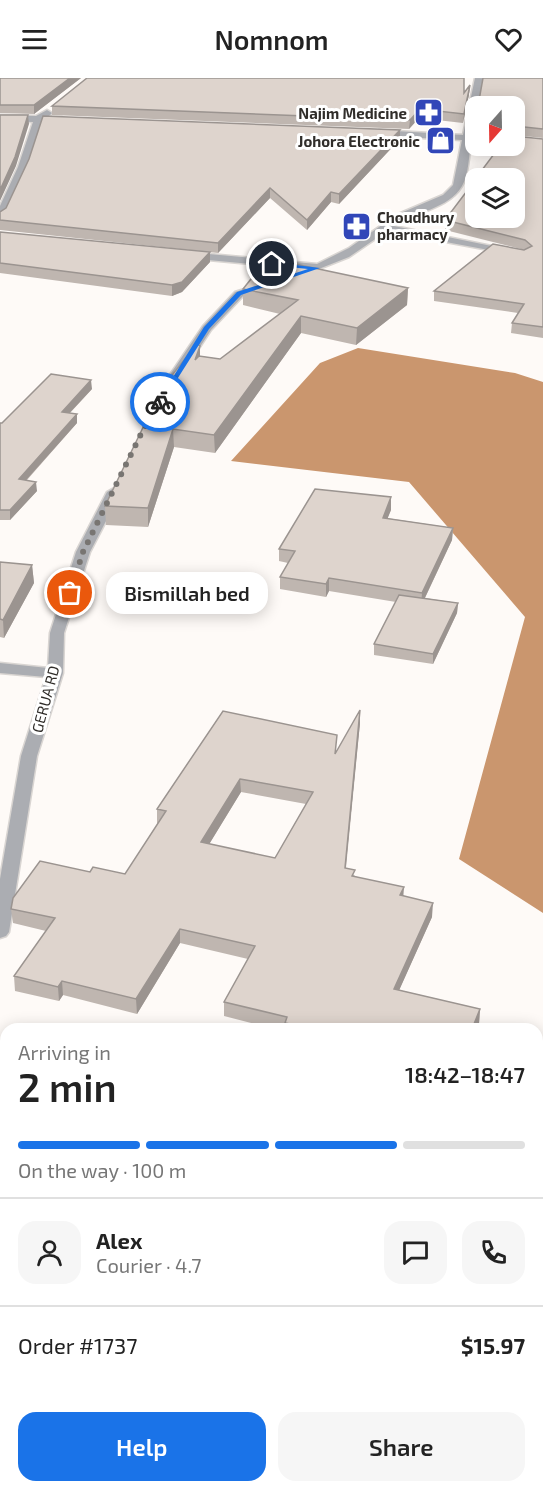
<!DOCTYPE html>
<meta charset="utf-8">
<style>
body{margin:0;font-family:"Exo 2",sans-serif;background:#f6f6f6;color:#222;height:100vh;display:flex;flex-direction:column;font-size:22px;white-space:nowrap}
*{box-sizing:border-box;margin:0}
p{font-size:20px;color:#767676}
.icon{flex:none;width:33px;height:33px;fill:none;stroke:currentColor;stroke-width:2;stroke-linecap:round;stroke-linejoin:round}
.map{position:relative;flex:1;overflow:hidden}
.details{position:absolute;left:0px;top:945px;width:543px;height:470px;display:flex;flex-direction:column;background:#fff;border-radius:18px 18px 0 0;box-shadow:0 3px 15px #0003}
.details>*{flex:none}
.needle{width:39px;rotate:200deg}
.tools{position:absolute;left:465px;top:18px;display:grid;gap:12px}
.tools a{display:grid;place-items:center;width:60px;height:60px;border-radius:12px;background:#fff;box-shadow:0 3px 15px #0003;font-size:30px}
.pin{position:absolute;display:grid;place-items:center;width:51px;height:51px;color:#fff;margin:-26px;border:3px solid #fff;border-radius:50%;box-shadow:0 2px 6px #0007}
.courier{position:absolute;display:grid;place-items:center;width:60px;height:60px;margin:-30px;border:4px solid #1a73e8;border-radius:50%;background:#fff;color:#222;box-shadow:0 2px 8px #0007}
.bubble{position:absolute;height:42px;border-radius:18px;background:#fff;box-shadow:0 3px 15px #0003;font-size:20px;font-weight:600;line-height:42px;text-align:center}
.headline em{font-style:normal;font-weight:600}
.headline div{display:flex;flex-direction:column-reverse}
.headline{display:flex;align-items:center;justify-content:space-between;height:102px;padding:0 18px}
h1{font-size:39px;font-weight:600;line-height:45px}
.bar{display:grid;grid-template-columns:repeat(4,1fr);gap:9px 6px;align-content:center;height:72px;padding:0 18px}
.bar i{height:8px;border-radius:4px;background:#e0e0e0}
.bar .selected{background:#1a73e8}
.bar p{grid-column:span 4}
.line{display:flex;align-items:center;gap:15px;padding:0 18px;border-top:2px solid #e0e0e0}
.line div{flex:1}
.round{display:grid;place-items:center;flex:none;width:63px;height:63px;border-radius:18px;background:#f6f6f6}
.cta{display:flex;gap:12px;margin-top:auto;padding:12px 18px}
.cta a{flex:1;height:69px;border-radius:18px;background:#1a73e8;color:#fff;font-size:24px;font-weight:600;line-height:69px;text-align:center}
.cta a+a{background:#f6f6f6;color:#222}
header{display:flex;justify-content:space-between;align-items:center;height:78px;padding:0 18px;background:#fff;font-size:27px;font-weight:600}
.map>svg:first-child{display:block}
.water{fill:#ca966e}
.lines{fill:none;stroke-linecap:round;stroke-linejoin:round}
.minor-casing{stroke:#d9d5d2;stroke-width:3}
.minor{fill:#abadb2;fill-rule:evenodd}
.wall{fill:#bfb6b0;fill-rule:evenodd}
.shaded-wall{fill:#9b9490}
.building{fill:#ded4cd;stroke:#9b9490;stroke-width:1.5;fill-rule:evenodd}
.route{fill:#1a73e8}
.done{stroke:#787572;stroke-width:6;stroke-dasharray:0 10.8}
.labels{text-anchor:middle;dominant-baseline:central;stroke-width:6;stroke-linejoin:round;paint-order:stroke}
.far-poi-label{font-size:15px;font-weight:bold;fill:#302d2a;stroke:#fff;text-anchor:end}
.far-street-label{font-size:15px;fill:#302d2a;stroke:#fff}
</style>
<header><svg class="icon" aria-label="menu" viewBox="0 0 24 24"><path d="M4 6h16M4 12h16M4 18h16"/></svg>Nomnom<svg class="icon" aria-label="heart" viewBox="0 0 24 24"><path d="M12 20l-8-8c-3-5 5-10 8-4 3-6 11-1 8 4z"/></svg></header>
<div class="map">
<svg width="543" height="1414" viewBox="0 0 543 1414">
<rect width="100%" height="100%" fill="#fefaf7"/>
<!-- water -->
<path class="water" d="M358,270L515,295L543,304V835L459,781L525,539L409,404L231,383L320,285Z"/>
<g class="lines">
<defs>
<path id="minor" d="M475,0H483L478,28H476L473,57H476V63H471C469,76 469,96 462,108C449,131 414,134 394,148L511,172L516,175L515,177L387,153L349,179L296,200L291,197L302,191L187,180L182,177L187,174L317,186L349,170L396,137L443,117L453,107L462,62L379,58L374,55L379,52L463,57Z
M47,32L52,35L48,39H62L67,42L62,45L42,44L28,89L5,139L0,142V128L18,89L33,44L0,43V37L36,38Z
M263,205L269,208L267,210L243,218L211,252L177,304H169L167,301L203,248L235,214Z
M114,410L121,414L90,474L64,555L63,595L37,678L9,854L6,858L0,860V801L21,678L46,599L0,595V585L48,590L50,555L76,474L107,414Z
M0,1007L6,1009V1031L0,1029Z"/>
</defs>
<!-- minor casing -->
<use href="#minor" class="minor-casing"/>
<!-- minor -->
<use href="#minor" class="minor"/>
</g>
<!-- wall -->
<path class="wall" d="M0,0H81L34,36L0,35Z
M543,0V60L514,57V28Z
M470,7L469,16L463,45L419,40L409,51L52,37V28L464,15Z
M400,61L339,126L331,124L307,152L270,120L218,175L0,152V134Z
M543,61V260L511,255L512,245L518,235L434,223V213L525,172L445,152V142Z
M0,154L210,184L182,214L172,218L0,195Z
M408,210L407,227L356,267L301,255L215,375L174,369L148,449L106,447L105,428L200,268V278L220,281L280,236L243,227V211Z
M92,311L70,335L77,336V345L27,402L37,413L10,442H0V345H2Z
M391,432L387,440L453,450L452,462L425,520L458,525L457,535L433,586L374,577V566L396,524L329,513L326,519L280,511V499L288,485L279,483V471Z
M0,484L32,487L34,505L4,560L0,559Z
M223,633L336,674L360,645L346,790L355,798L403,818L432,839L399,912L480,931L479,946L476,951H275L224,938V924L248,881L180,865L137,936L63,917L59,923L15,913L14,898L46,853L13,845L11,831L90,794L125,796L158,745H157V731ZM241,714L306,726L275,780L209,766Z
M0,1297L6,1299V1368L0,1367Z"/>
<!-- shaded-wall -->
<path class="shaded-wall" d="M70,0H81L34,36V27Z
M470,7L469,16L463,45L464,36Z
M420,31L419,40L409,51L410,42Z
M28,37L29,46L16,88L0,123V112Z
M400,52V61L339,126V116Z
M270,110V120L218,175V165Z
M331,114V124L307,152V142Z
M210,174V184L182,214L172,218V207Z
M408,210L407,227L356,267L357,250Z
M301,238V255L215,375L214,357Z
M200,268V285L195,282Z
M91,302L92,311L62,343V334Z
M77,336V345L19,410V401Z
M173,351L174,369L148,449V430Z
M36,404L37,413L10,442V432Z
M391,419V432L383,452V440Z
M453,450L452,462L421,528L422,515Z
M32,487L34,505L4,560L3,542Z
M329,500V513L326,519V506Z
M458,525L457,535L433,586V576Z
M360,632V645L344,804L345,790Z
M240,701L241,714L202,778L201,764Z
M404,809L403,823L400,817Z
M433,825L432,839L393,926L394,911Z
M180,851V865L137,936L136,921Z
M62,903L63,917L59,923L58,909Z
M480,931L479,946L476,951H472Z
M6,1211V1233L0,1244V1222Z
M432,1408H436L434,1414H430Z"/>
<!-- building -->
<path class="building" d="M0,0H70L34,27H0Z
M87,0H464V15L470,7L464,36L420,31L410,42L52,28Z
M483,0H543V51L515,48L514,49V28H478Z
M0,37H28L15,79L0,112Z
M43,38L400,52L339,116L331,114L307,142L270,110L218,165L0,142V134L6,130L29,81Z
M514,58L543,61V249L512,245L524,226L434,213L493,166L524,172L532,168L525,162L445,142L476,101V140H514V100H476L500,68H514Z
M0,154L210,174L182,204L172,207L0,185Z
M295,186L408,210L357,250L301,238L214,357L173,351L148,430L105,428L149,337L173,296L197,266L200,268L195,282L199,278L220,281L298,222L243,211L251,201Z
M51,296L91,302L62,334L77,336L19,401L36,404L10,432H0V345H2Z
M315,411L391,419L383,440L453,450L422,515L329,500L326,506L280,499L295,473L279,471Z
M0,484L32,487L3,542L0,541Z
M399,517L458,525L433,576L374,566Z
M360,632L345,790L355,792L352,798L404,809L400,817L433,825L394,911L480,931L472,951H298L300,948L285,945L287,939L224,924L255,868L180,851L136,921L62,903L58,909L14,898L55,840L11,831L13,820L40,783L90,794L93,789L125,796L166,733L157,731L223,633L337,657L335,676ZM240,701L313,714L275,780L201,764Z
M0,1161L6,1162V1211L0,1222Z
M0,1297L6,1299V1351L0,1349Z
M130,1408H432L430,1414H127Z"/>
<!-- route -->
<path class="route" d="M272,184L320,190L241,217L209,251L162,325H157L204,249L237,214L308,191L270,187Z"/>
<g class="lines">
<!-- done -->
<path class="done" d="M70,515L83,474L142,354L160,324"/>
</g>
<!-- icons -->
<defs>
<symbol id="pharmacy-square" viewBox="-11 -11 22 22"><rect x="-9" y="-9" width="18" height="18" rx="4" fill="#3146b8" stroke="#fff"/><path d="M-2-6h4v4h4v4h-4v4h-4v-4h-4v-4h4Z" fill="#fff"/></symbol>
<symbol id="shop-square" viewBox="-11 -11 22 22"><rect x="-9" y="-9" width="18" height="18" rx="4" fill="#3146b8" stroke="#fff"/><path d="M-5-2.5h2.3a2.7 3.5 0 0 1 5.4 0H5L5.5 6h-11ZM-1.5-2.5h3a1.5 2.3 0 0 0-3 0Z" fill="#fff"/></symbol>
</defs>
<g fill-rule="evenodd">
<use href="#pharmacy-square" x="412" y="18" width="33" height="33"/>
<use href="#shop-square" x="424" y="46" width="33" height="33"/>
<use href="#pharmacy-square" x="340" y="132" width="33" height="33"/>
</g>
<g class="labels">
<!-- far-poi labels -->
<g class="far-poi-label">
<text x="407" y="35">Najim Medicine</text>
<text x="420" y="63">Johora Electronic</text>
<text x="377" y="139" text-anchor="start">Choudhury<tspan x="377" dy="17">pharmacy</tspan></text>
</g>
<!-- far-street labels -->
<g class="far-street-label">
<text transform="translate(45 621) rotate(-75)">GERUA RD</text>
</g>
</g>
</svg>
<div class="tools">
<a><svg class="needle" viewBox="-14 -14 28 28"><path d="M0-13l5 13h-10z" fill="#e53935"/><path d="M0 13l5-13h-10z" fill="#767676"/></svg></a>
<a><svg class="icon" aria-label="layers" viewBox="0 0 24 24"><path d="M12 4l9 5-9 5-9-5zM3 14l9 5 9-5"/></svg></a>
</div>
<div class="pin" style="left:70px;top:515px;background:#ea580c"><svg class="icon" aria-label="bag" viewBox="0 0 24 24"><path d="M5 8h14l-1 12H6zM9 8a3 3 0 0 1 6 0"/></svg></div>
<div class="pin" style="left:272px;top:186px;background:#1f2937"><svg class="icon" aria-label="home" viewBox="0 0 24 24"><path d="M3 11l9-7 9 7M6 9v11h12V9"/></svg></div>
<div class="courier" style="left:160px;top:324px"><svg class="icon" aria-label="bike" viewBox="0 0 24 24"><circle cx="6" cy="16" r="4"/><circle cx="18" cy="16" r="4"/><path d="M6 16l4-8h5l3 8M10 8l3 8H6M13 5h3"/></svg></div>
<div class="bubble" style="left:106px;top:494px;width:162px">Bismillah bed</div>
<section class="details">
<div class="headline"><div><h1>2 min</h1><p>Arriving in</p></div><em>18:42–18:47</em></div>
<div class="bar"><i class="selected"></i><i class="selected"></i><i class="selected"></i><i></i><p>On the way · 100 m</p></div>
<div class="line" style="height:108px"><a class="round"><svg class="icon" aria-label="person" viewBox="0 0 24 24"><circle cx="12" cy="8" r="4"/><path d="M4 21q1-7 8-7t8 7"/></svg></a><div><b>Alex</b><p>Courier · 4.7</p></div><a class="round"><svg class="icon" aria-label="chat" viewBox="0 0 24 24"><path d="M4 5h16v11H9l-5 4z"/></svg></a><a class="round"><svg class="icon" aria-label="phone" viewBox="0 0 24 24"><path d="M5 4h4l2 5-3 2q2 4 5 5l2-3 5 2v4C11 20 4 13 5 4z"/></svg></a></div>
<div class="line" style="height:78px"><div>Order #1737</div><b>$15.97</b></div>
<div class="cta"><a>Help</a><a>Share</a></div>
</section>
</div>
